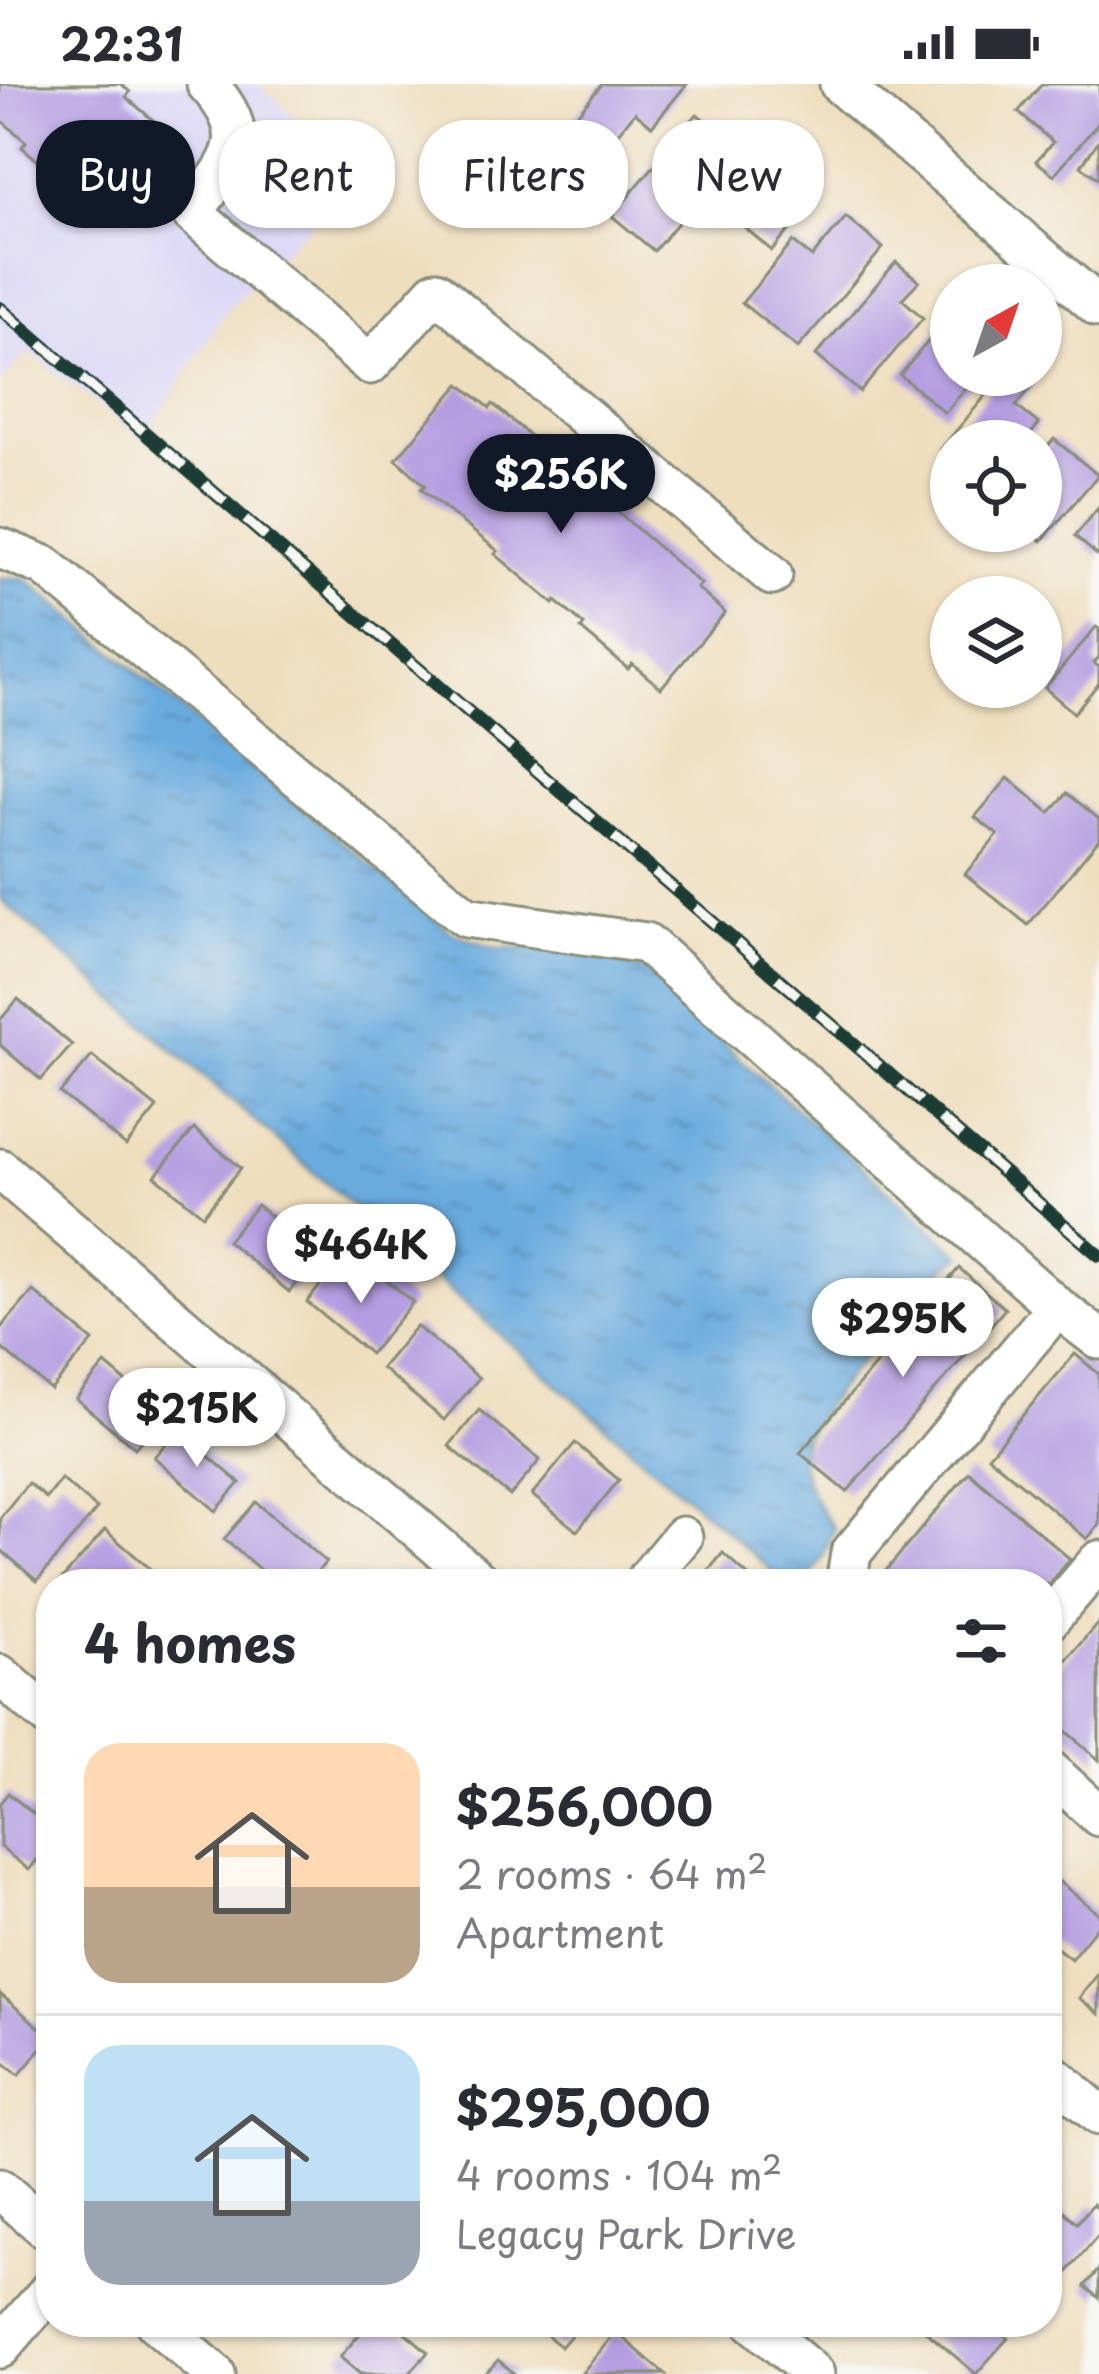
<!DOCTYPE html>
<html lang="en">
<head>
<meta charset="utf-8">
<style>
  :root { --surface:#fff; --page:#f7f7f7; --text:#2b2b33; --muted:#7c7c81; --line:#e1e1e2; --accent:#111827 }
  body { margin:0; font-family:"Playpen Sans",sans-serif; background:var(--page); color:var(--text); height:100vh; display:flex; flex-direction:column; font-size:45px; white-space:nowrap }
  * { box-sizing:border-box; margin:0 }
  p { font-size:39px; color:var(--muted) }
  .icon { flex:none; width:66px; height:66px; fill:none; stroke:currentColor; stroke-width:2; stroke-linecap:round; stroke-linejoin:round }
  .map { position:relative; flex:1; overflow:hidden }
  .drawer { position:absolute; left:36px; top:1485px; width:1026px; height:768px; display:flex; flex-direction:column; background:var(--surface); border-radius:48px; box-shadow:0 3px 9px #0004 }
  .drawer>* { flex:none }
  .top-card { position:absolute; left:36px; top:36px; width:1029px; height:108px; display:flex; gap:24px }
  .needle { width:78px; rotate:40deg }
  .fabs { position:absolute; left:930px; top:180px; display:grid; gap:24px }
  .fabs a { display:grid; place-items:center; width:132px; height:132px; border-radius:50%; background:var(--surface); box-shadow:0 3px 9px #0004; font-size:60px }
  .price { position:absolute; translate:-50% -102px; padding:0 27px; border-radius:42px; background:#fff; color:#222; font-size:39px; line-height:78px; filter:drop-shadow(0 3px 6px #0008) }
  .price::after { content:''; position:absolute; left:50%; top:72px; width:36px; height:27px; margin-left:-18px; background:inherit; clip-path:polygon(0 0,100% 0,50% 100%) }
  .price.on { background:var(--accent); color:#fff }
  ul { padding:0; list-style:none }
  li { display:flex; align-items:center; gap:36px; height:300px; padding:0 48px }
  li+li { border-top:3px solid var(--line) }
  li span { display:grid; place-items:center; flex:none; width:336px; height:240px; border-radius:36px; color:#555 }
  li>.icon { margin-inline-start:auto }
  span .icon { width:144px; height:144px; fill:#fffc; stroke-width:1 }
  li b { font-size:51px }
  h2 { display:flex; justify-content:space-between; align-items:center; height:144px; padding:0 48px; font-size:51px }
  .pill { padding:0 42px; border-radius:48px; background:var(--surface); box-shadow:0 3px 9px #0004; font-size:42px; line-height:108px }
  .pill.on { background:var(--accent); color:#fff }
  .status { display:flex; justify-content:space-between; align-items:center; height:84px; padding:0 60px; background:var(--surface); direction:ltr }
  .status svg { height:33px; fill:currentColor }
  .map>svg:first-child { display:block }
  .built { fill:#dad6f7 }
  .water { fill:url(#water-ripples); stroke:#447489; stroke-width:3 }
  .building { fill:#b49de1 }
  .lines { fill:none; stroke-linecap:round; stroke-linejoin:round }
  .minor-casing { stroke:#878e79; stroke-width:45 }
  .minor { stroke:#fff; stroke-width:39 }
  .rail-casing { stroke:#1f3d34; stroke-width:14 }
  .rail { stroke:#f6f6f2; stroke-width:9; stroke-dasharray:27; stroke-linecap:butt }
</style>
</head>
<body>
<div class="status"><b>22:31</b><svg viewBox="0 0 49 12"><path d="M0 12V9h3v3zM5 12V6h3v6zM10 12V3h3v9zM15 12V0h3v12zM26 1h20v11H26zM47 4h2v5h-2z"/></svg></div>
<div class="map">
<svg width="1099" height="2290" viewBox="0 0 1099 2290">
  <defs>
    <pattern id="water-ripples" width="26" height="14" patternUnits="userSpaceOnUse" patternTransform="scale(3)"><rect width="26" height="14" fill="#6aabde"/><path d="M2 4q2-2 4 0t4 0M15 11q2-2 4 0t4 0" fill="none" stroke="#578cb5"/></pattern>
  </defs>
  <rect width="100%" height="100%" fill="#f6f6f2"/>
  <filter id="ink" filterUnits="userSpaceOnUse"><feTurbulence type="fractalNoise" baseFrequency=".00833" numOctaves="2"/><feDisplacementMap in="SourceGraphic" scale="24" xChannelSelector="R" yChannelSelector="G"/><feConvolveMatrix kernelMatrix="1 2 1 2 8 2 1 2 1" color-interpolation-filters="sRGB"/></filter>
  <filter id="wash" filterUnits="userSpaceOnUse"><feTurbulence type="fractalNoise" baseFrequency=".004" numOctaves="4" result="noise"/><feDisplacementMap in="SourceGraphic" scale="48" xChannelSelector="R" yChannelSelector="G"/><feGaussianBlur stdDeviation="2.7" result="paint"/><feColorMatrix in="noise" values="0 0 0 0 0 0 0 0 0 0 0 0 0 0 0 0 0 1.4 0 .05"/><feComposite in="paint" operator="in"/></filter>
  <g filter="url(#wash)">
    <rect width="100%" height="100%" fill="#efdebe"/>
    <!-- built -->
    <path class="built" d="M0 0H259L360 91 228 224 143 355 28 267 0 299Z"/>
    <!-- water -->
    <path class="water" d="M0 494H25L451 848 495 864 581 863 657 892 739 974 962 1172 944 1184C916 1216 802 1334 801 1368 800 1397 819 1423 834 1445L822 1475 805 1500H787L0 815Z"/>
    <g id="blocks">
      <!-- building -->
      <g class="building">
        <path d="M0 0H121L130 8 126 13 154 37 90 112 61 88 57 93 22 63 26 58 0 35Z"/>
        <path d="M602 0H687L652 42 635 28 602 69 568 41Z"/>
        <path d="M1042 0H1099V38L1054 91 1036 77 1053 58 1018 28Z"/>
        <path d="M697 30 740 66 654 167 612 132Z"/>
        <path d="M556 54 589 83 563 114 529 86Z"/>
        <path d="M1099 56V95L1081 82Z"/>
        <path d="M774 75 818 113 772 167 728 129Z"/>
        <path d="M846 133 883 164 798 264 742 219 793 158 812 173Z"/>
        <path d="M896 178 919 197 902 215 923 234 860 308 816 271Z"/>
        <path d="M951 230V291H977L945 329 900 291Z"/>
        <path d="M1003 291H1024L1034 300 1016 322 1039 340 1025 357H951V376L940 366Z"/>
        <path d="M460 300 490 324 493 320 701 500 697 504 725 529 661 604 632 580 628 585 581 545 584 541 556 517 554 520 495 470 498 467 421 405 425 401 396 375Z"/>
        <path d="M1054 355 1098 391 1042 457 1030 447H1041V370Z"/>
        <path d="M1099 423V473L1075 452Z"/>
        <path d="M1096 543 1099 545V573L1094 579 1099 583V599L1074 629 1045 604Z"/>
        <path d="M1008 694 1050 729 1067 709 1099 735V755L1028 841 965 790 998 751 975 733Z"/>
        <path d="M18 915 72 961 41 996 0 961V936Z"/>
        <path d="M92 972 157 1024 126 1062 60 1009Z"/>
        <path d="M194 1045 241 1084 203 1131 155 1092Z"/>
        <path d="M257 1121 319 1172 289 1208 227 1157Z"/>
        <path d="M335 1183 356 1201 371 1183 413 1218 370 1270 307 1218Z"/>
        <path d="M959 1184 1005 1225 847 1408 800 1369Z"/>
        <path d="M33 1207 93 1257 51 1306 0 1263V1245Z"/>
        <path d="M416 1242 479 1294 444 1336 381 1284Z"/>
        <path d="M1075 1270 1099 1290V1441L1087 1455 988 1372Z"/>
        <path d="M105 1280 164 1330 135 1364 76 1315Z"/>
        <path d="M479 1326 540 1376 510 1412 449 1362Z"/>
        <path d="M178 1346 240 1399 216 1427 154 1373Z"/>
        <path d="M575 1359 619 1396 577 1447 532 1411Z"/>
        <path d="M969 1388 1070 1475 1049 1500H895L883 1490Z"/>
        <path d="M61 1395 97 1425 37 1497 0 1465V1434L28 1399 46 1414Z"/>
        <path d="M256 1418 326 1478 307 1500H277L224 1455Z"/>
        <path d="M105 1446 168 1500H58Z"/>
        <path d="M723 1469 757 1500H697Z"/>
        <path d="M1099 1538V1676L1047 1631V1598Z"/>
        <path d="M8 1709 51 1744V1758L29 1786 0 1763V1719Z"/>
        <path d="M1047 1788 1099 1830V1840L1071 1875 1047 1856Z"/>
        <path d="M1099 1889V1930L1079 1914Z"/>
        <path d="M0 1910 51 1953 19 1991 0 1976Z"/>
        <path d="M1047 2113 1077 2139 1093 2120 1099 2126V2151L1063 2193 1047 2179Z"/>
        <path d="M1099 2185V2214L1085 2202Z"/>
        <path d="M370 2238H393L428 2268 409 2290H360L340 2273Z"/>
        <path d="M532 2238H582L561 2263Z"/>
        <path d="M930 2238H990L1008 2254 976 2290 924 2246Z"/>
        <path d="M616 2248 665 2290H581Z"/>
        <path d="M498 2276 515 2290H485Z"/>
      </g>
    </g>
  </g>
  <g filter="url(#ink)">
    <use href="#blocks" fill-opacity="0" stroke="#878e79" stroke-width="3"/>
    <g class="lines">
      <!-- minor casing -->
      <g class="minor-casing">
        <g id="minor">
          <path d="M207 0C258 55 229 78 192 129L370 280 436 207 772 491"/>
          <path d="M840 0 1099 223"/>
          <path d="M0 464 45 482 466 833 646 859 1057 1223 1099 1255"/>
          <path d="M0 1085 482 1500"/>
          <path d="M643 1500 682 1453"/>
          <path d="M846 1500 851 1469 1057 1223"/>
          <path d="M1047 1538 1099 1477"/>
          <path d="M0 1591 51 1635"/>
          <path d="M1047 1684 1099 1732"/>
          <path d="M1047 1986 1099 2031"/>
          <path d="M0 2105 51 2149"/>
          <path d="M155 2238 215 2290"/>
          <path d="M753 2238 814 2290"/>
          <path d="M0 2264 51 2205"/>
        </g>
      </g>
      <!-- minor -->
      <use href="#minor" class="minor"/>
      <!-- rail casing -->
      <g class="rail-casing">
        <path id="rail" d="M0 224 1099 1171"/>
      </g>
      <!-- rail -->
      <use href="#rail" class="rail"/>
    </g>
  </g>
</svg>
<div class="fabs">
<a><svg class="needle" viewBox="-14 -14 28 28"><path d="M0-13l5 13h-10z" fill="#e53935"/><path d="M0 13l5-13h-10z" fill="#7c7c81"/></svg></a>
<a><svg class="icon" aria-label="locate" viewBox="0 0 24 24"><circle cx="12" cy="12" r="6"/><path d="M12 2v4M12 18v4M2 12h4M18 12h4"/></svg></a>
<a><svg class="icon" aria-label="layers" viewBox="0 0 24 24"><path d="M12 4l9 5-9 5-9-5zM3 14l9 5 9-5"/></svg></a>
</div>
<b class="price on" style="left:561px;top:452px">$256K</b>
<b class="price" style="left:361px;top:1222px">$464K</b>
<b class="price" style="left:903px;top:1296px">$295K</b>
<b class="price" style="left:197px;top:1386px">$215K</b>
<div class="top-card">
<a class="pill on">Buy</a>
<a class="pill">Rent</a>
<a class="pill">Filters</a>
<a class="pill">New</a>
</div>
<section class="drawer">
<h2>4 homes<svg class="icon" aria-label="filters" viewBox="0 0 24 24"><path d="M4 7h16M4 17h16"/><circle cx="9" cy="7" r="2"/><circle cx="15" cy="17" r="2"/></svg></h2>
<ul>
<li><span style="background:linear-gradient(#ffd9b3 60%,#b9a48a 0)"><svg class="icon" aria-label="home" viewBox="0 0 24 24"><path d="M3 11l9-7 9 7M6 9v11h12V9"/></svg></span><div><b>$256,000</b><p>2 rooms · 64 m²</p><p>Apartment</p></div></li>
<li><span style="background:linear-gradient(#bfe0f5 65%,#9aa5b1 0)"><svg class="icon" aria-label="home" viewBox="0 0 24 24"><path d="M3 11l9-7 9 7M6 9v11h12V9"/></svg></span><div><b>$295,000</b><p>4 rooms · 104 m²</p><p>Legacy Park Drive</p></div></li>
</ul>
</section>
</div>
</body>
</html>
